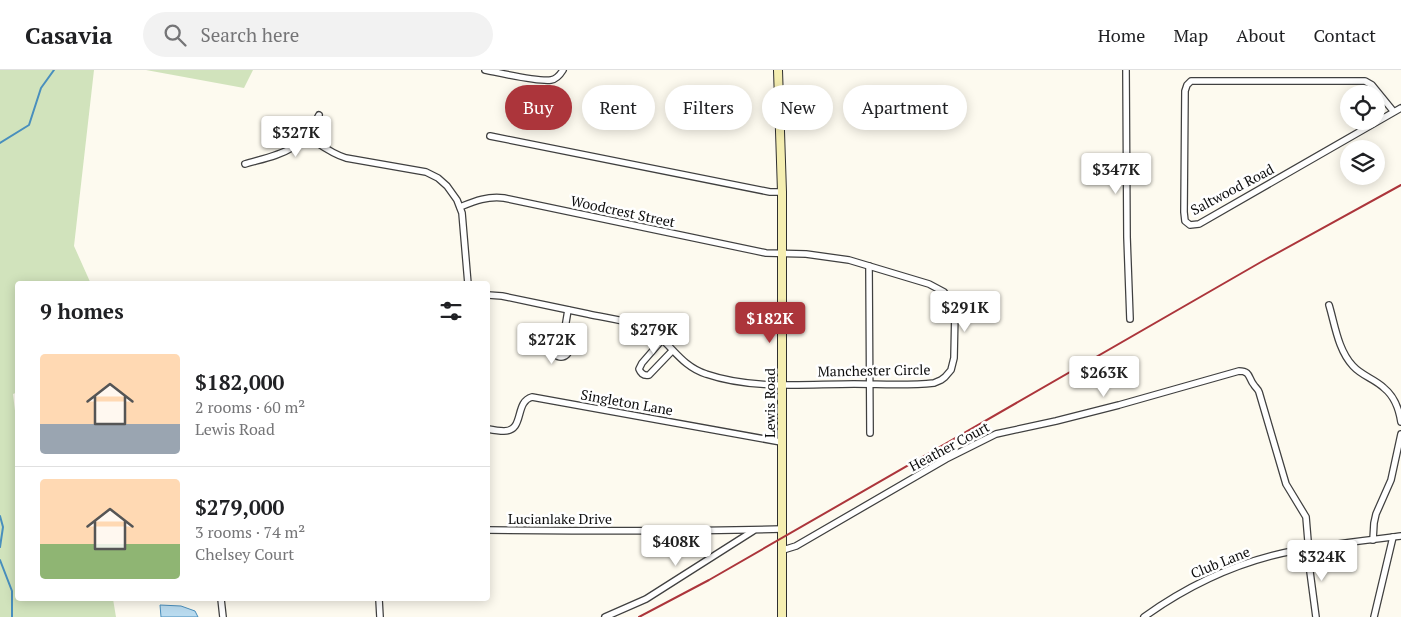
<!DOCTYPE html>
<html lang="en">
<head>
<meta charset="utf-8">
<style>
  :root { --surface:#fff; --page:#f2f2f2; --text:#202124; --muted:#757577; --line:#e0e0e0; --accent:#ac353b }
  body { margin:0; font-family:"PT Serif",serif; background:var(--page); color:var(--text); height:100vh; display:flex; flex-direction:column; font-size:19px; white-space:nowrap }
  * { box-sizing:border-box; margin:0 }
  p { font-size:16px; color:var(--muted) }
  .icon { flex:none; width:28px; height:28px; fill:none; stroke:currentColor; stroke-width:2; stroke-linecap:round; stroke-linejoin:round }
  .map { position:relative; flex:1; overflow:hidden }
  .panel { position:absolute; left:15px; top:211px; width:475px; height:320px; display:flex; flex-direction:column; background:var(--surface); border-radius:5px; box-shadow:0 2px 12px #0003 }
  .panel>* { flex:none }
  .hud { position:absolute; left:505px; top:15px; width:475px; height:45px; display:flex; gap:10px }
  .controls { position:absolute; left:1340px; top:15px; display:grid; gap:10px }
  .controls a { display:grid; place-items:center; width:45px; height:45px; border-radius:50%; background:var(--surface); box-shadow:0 2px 12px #0003; font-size:25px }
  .price { position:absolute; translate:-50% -42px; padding:0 11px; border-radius:5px; background:#fff; color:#222; font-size:16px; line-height:32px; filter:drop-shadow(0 1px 2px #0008) }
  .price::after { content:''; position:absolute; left:50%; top:30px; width:15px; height:11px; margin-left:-8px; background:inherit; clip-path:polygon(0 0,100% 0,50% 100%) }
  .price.active { background:var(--accent); color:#fff }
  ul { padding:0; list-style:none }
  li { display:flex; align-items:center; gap:15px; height:125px; padding:0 25px }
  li+li { border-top:1px solid var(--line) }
  li span { display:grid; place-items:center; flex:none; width:140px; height:100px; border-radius:5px; color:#555 }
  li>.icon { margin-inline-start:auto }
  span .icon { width:60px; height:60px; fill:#fffc; stroke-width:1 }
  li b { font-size:21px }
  h2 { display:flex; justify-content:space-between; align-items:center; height:60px; padding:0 25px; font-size:21px }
  .pill { padding:0 18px; border-radius:22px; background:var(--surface); box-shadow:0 2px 12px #0003; font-size:18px; line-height:45px }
  .pill.active { background:var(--accent); color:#fff }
  header { display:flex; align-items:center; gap:30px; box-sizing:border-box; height:70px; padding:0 25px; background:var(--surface); border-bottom:1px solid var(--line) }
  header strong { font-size:24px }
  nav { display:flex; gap:28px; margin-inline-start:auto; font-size:18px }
  .search { width:350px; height:45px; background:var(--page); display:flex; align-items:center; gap:12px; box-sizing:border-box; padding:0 18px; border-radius:28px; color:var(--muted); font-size:19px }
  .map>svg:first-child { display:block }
  .green { fill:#d1e3bc }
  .water { fill:#b9dbef; stroke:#498fbd }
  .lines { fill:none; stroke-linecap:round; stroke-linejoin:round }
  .stream { stroke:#498fbd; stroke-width:2 }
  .street-casing { stroke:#404040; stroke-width:8 }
  .secondary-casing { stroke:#2f2f2f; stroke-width:10 }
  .street { stroke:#fff; stroke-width:5.5 }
  .secondary { stroke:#f5eeb1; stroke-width:8 }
  .rail { stroke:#ac353b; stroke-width:2 }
  .labels { text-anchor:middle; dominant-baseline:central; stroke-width:5; stroke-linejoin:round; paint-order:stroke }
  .street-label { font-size:14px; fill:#0d0d0d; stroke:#fff }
</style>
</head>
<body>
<header>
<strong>Casavia</strong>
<div class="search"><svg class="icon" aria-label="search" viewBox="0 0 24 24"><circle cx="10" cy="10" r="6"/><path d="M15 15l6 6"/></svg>Search here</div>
<nav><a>Home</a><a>Map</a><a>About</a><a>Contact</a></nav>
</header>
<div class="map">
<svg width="1401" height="547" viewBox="0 0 1401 547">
  <rect width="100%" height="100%" fill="#fdfaef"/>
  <!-- green -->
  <g class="green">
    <path d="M0 0H94L74 176 91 214H18V322L13 324 18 366V529H113L116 547H0Z"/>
    <path d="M146 0H253L244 18Z"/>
  </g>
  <!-- water -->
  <path class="water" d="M160 535 181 536 195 541 198 547H161Z"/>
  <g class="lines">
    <!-- stream -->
    <g class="stream">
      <path d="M0 73 29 55 41 18 54 0"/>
      <path d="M0 446 3 457 0 477"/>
      <path d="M0 490 12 521V547"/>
    </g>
    <!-- street casing -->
    <g class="street-casing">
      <g id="street">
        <path d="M485 0C500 3 538 12 551 10 557 9 560 5 563 0"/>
        <path d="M1126 0 1127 167 1130 249"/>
        <path d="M1394 42 1372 15 1365 11H1191L1187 15 1185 21 1184 142 1185 151 1190 155 1199 154 1401 38"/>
        <path d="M307 66C321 75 330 83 346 88L426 102 438 108 447 116 457 130 462 143 468 214"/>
        <path d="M490 66 770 122H782"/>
        <path d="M245 94C280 84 302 82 319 45"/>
        <path d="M460 137C475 131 487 126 504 128L766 183 806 184 849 190 929 214 944 222 952 234 955 241 954 288 951 300 945 307 941 310 934 313C907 316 880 314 854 314 806 314 753 320 706 304 677 295 668 266 643 257 626 250 606 248 588 244 559 238 531 232 502 226L488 225"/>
        <path d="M869 196 870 363"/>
        <path d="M1329 235C1335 255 1338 280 1353 296 1362 306 1375 309 1384 318 1394 326 1399 339 1401 352"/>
        <path d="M563 270 568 240"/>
        <path d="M662 270 642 293 639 299C641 304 644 306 649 305L672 281"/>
        <circle cx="561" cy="279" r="8"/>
        <path d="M488 359C493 360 499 361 504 361 525 361 514 332 532 327L781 372"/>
        <path d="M488 460C586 461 684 462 782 459"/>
        <path d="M1373 470 1374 453 1376 444 1391 410 1401 364"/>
        <path d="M783 480 796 476 946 389 996 364 1056 351 1119 335 1239 301C1251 301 1248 308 1254 315 1255 317 1258 319 1259 322L1286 414 1306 447 1308 471 1307 479 1316 547"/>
        <path d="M221 529 223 547"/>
        <path d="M379 529 380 547"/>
        <path d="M605 547 646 529 753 461"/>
        <path d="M1144 547C1190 514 1242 490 1298 480 1332 474 1367 470 1401 466"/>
        <path d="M1374 547 1393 467"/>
      </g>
    </g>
    <!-- secondary casing -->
    <g class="secondary-casing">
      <path id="secondary" d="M778 0 782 122V547"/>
    </g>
    <!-- street -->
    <use href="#street" class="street"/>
    <!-- secondary -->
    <use href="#secondary" class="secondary"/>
    <!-- rail -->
    <path class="rail" d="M639 547 709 510 1261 192 1401 115"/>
  </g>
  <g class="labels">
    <!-- street labels -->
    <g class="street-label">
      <text transform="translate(1232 119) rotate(-28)">Saltwood Road</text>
      <text transform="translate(623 141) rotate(12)">Woodcrest Street</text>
      <text transform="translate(874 300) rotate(-1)">Manchester Circle</text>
      <text transform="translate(627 332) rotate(10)">Singleton Lane</text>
      <text transform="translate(769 333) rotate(-90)">Lewis Road</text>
      <text transform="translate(949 376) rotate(-28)">Heather Court</text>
      <text x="560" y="448">Lucianlake Drive</text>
      <text transform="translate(1220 492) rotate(-22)">Club Lane</text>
    </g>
  </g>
</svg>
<div class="controls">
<a><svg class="icon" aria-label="locate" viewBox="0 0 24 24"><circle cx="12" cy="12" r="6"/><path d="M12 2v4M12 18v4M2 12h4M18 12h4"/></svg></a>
<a><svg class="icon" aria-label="layers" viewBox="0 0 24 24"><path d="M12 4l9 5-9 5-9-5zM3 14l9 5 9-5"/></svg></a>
</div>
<b class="price" style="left:296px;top:88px">$327K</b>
<b class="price" style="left:1116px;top:125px">$347K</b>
<b class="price" style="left:965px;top:263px">$291K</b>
<b class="price active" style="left:770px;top:274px">$182K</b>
<b class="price" style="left:654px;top:285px">$279K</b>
<b class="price" style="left:552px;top:295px">$272K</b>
<b class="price" style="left:1104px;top:328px">$263K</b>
<b class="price" style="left:676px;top:497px">$408K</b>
<b class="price" style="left:1322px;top:512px">$324K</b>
<div class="hud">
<a class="pill active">Buy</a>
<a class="pill">Rent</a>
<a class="pill">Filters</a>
<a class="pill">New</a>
<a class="pill">Apartment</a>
</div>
<section class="panel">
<h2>9 homes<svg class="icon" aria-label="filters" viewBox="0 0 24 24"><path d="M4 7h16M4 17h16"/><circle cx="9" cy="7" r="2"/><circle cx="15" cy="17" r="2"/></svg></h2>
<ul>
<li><span style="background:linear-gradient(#ffd9b3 70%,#9aa5b1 0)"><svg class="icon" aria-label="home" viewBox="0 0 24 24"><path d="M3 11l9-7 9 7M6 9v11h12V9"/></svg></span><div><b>$182,000</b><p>2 rooms · 60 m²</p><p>Lewis Road</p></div></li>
<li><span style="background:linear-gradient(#ffd9b3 65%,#8fb573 0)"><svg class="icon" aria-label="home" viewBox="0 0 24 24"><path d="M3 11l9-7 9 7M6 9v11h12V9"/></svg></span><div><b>$279,000</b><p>3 rooms · 74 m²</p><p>Chelsey Court</p></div></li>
</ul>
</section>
</div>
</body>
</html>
